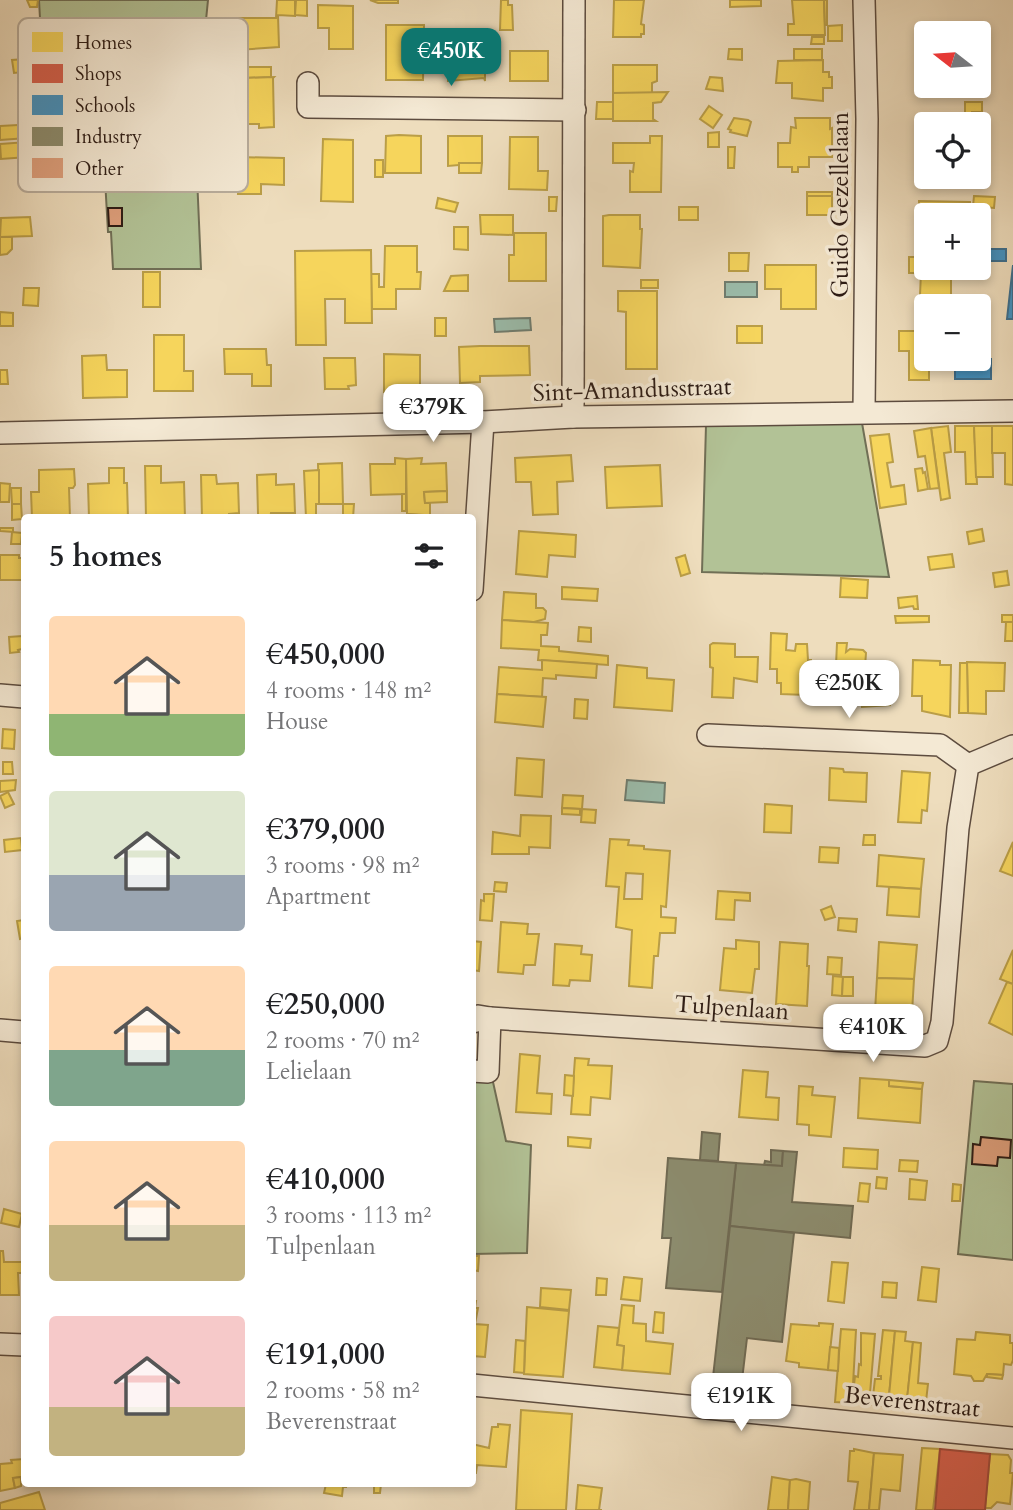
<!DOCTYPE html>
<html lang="en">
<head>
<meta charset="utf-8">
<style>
  :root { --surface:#fff; --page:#f2f2f2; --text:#202124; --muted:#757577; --accent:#0f766e }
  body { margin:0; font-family:Cardo,serif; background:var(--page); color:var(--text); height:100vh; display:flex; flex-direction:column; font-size:26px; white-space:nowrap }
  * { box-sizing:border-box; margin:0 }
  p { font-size:23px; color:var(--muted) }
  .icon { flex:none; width:38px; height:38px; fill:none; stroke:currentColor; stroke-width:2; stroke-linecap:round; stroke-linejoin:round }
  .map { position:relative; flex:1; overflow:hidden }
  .details { position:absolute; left:21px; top:514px; width:455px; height:973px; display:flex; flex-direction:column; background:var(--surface); border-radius:7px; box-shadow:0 4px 10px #0003 }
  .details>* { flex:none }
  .needle { width:46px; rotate:287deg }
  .tools { position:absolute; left:914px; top:21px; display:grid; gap:14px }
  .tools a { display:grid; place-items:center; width:77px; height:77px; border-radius:7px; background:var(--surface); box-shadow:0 4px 10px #0003; font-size:35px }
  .price { position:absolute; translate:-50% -60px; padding:0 16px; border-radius:14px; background:#fff; color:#222; font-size:23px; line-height:46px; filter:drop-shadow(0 2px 4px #0008) }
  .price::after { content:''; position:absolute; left:50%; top:42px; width:21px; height:16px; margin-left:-10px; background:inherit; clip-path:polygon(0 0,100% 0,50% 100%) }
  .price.selected { background:var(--accent); color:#fff }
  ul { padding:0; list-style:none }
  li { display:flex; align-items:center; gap:21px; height:175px; padding:0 28px }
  li span { display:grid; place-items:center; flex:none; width:196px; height:140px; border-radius:7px; color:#555 }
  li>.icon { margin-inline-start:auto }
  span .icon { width:84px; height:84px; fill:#fffc; stroke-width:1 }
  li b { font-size:30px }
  h2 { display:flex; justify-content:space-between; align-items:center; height:84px; padding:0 28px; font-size:30px }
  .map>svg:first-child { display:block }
  .green { fill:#b2c296; stroke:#706f56; stroke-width:2 }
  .water { fill:#9bbdac; stroke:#6f7d70; stroke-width:2 }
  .homes { fill:#f6d55c; stroke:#ba9e47; stroke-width:2; fill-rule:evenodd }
  .shops { fill:#d6604d; stroke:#a34c3c; stroke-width:2 }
  .schools { fill:#4393c3; stroke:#3c6f8f; stroke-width:2 }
  .industry { fill:#8c8c6e; stroke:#706a53; stroke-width:2 }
  .building { fill:#dfa07d; stroke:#2d1c15; stroke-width:2 }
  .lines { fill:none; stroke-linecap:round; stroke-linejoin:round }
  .minor-casing { stroke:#5d4c3f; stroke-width:24 }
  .minor { stroke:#f4e9d4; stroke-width:21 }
  .labels { text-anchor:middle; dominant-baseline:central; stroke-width:7; stroke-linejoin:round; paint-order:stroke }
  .street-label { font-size:24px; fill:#2d1c15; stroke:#f4e9d4 }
  .key { fill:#f4e9d4; stroke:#b8ac9b; stroke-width:2 }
  .key-label { font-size:19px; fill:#2d1c15 }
</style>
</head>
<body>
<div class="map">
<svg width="1013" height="1510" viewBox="0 0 1013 1510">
  <rect width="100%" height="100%" fill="#eeddbd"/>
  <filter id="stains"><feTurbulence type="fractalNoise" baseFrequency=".00286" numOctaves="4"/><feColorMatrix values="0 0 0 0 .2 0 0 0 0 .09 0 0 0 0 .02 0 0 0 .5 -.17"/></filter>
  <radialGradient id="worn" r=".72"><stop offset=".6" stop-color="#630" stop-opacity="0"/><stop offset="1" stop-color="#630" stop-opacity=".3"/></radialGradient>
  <!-- green -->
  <g class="green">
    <path d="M39 0H208L195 130 201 269H113L111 232H108L105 179 142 176 113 48 42 55Z"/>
    <path d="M862 423 889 577 702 572 706 425Z"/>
    <path d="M472 1080 493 1082 506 1141 531 1145 527 1253 473 1254Z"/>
    <path d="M974 1081 1013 1084V1260L958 1254Z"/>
  </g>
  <!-- water -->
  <g class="water">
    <rect x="725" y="282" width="32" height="15"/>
    <path d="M530 318 531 330 495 332 494 319Z"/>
    <path d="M627 780 665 783 664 803 625 800Z"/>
  </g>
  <!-- homes -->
  <g class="homes">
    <path d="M27 0H38L37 7H30Z"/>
    <path d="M277 0H295V16L278 15 279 47 237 50V35H230L229 33 230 21 238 22V18H276Z"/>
    <path d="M296 0H307V16L295 15Z"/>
    <path d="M370 0H398V3H378Z"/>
    <path d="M501 0H508V5H512L513 30H500Z"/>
    <path d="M614 0H644L641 24 644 25V34H641V37H613Z"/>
    <path d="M730 0H761V6L730 7Z"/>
    <path d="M792 0H827H824L825 35H788V24H794Z"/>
    <path d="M824 0H827V25H825Z"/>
    <path d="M318 5 353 6V49H329V28H318Z"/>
    <path d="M386 25H424L423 80H386Z"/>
    <path d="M842 25V41H828V26Z"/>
    <path d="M925 25 967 26V33H926V86H966V88L924 87Z"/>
    <path d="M812 37H824V44H811Z"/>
    <path d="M448 46H472V51H485V81L484 78 448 81Z"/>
    <path d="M729 49H742V60L728 59Z"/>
    <rect x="794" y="49" width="28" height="11"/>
    <rect x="510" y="51" width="38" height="30"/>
    <path d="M40 58 41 70 14 73 12 60Z"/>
    <path d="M823 60V72H829V77H832V88H823V101L792 98V83H776L778 61Z"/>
    <path d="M613 65H657V81L652 83V93H613Z"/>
    <path d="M244 67H271V77L244 78Z"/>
    <path d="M274 77 273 78 274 127 259 128V124H244V78Z"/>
    <path d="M710 77 722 78 723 91 706 89Z"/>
    <path d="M668 92 661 102 653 103V119L656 121H613V93Z"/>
    <path d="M597 102H613V119H596Z"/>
    <path d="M965 102H982V112H972V123H982V162H978V124H926L924 136V113H965Z"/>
    <path d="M709 106 722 115 713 128 700 119Z"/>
    <path d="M734 118 748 120 751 122 747 136 730 132 731 130 728 129Z"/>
    <path d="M795 118H830V129L832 128V157H809V167H798V172H792V167H778V143H790L791 127 796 128Z"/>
    <path d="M36 124 37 133 41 132V137L0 140V126Z"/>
    <path d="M719 132V147H708V133Z"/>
    <path d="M399 135 421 136V173H385L386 136Z"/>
    <path d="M448 136H482V163L448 166Z"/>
    <path d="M650 136H662L661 192H630V171L633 172 634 163H613V143H650Z"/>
    <path d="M510 137H538V171H548L547 190 509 189Z"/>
    <path d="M323 139 353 140V202L321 201Z"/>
    <path d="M27 142 28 157 1 159 0 144Z"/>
    <path d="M728 147H735L734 168H728Z"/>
    <path d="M239 157 284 158V185L261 184V194H238Z"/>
    <rect x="375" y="160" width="8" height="17"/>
    <path d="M459 163H482L481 173H459Z"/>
    <rect x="807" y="192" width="25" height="4"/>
    <rect x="807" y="196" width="25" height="19"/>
    <path d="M974 196 995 197 994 208 973 206Z"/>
    <path d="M549 197H557L556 211H549Z"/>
    <path d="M438 198 458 203 455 212 436 208Z"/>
    <path d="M919 201 970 202V215H919Z"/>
    <rect x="679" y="207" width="19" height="13"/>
    <path d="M480 215H513V235L481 234Z"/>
    <path d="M609 215H640V229H642L640 268 603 266V216Z"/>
    <path d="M30 217 32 236 0 237 1 218Z"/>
    <path d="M454 227H468V250L454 249Z"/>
    <path d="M514 233H546V281H509V255H514Z"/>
    <path d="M0 237H12V249L7 254 0 255Z"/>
    <path d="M385 246H417V272H421L420 289H396V309H372L371 274H379V287H384Z"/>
    <path d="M371 250 372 323H345V299H325L326 345H296L295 251Z"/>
    <path d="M729 253H749L748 271H729Z"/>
    <path d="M909 257H926V268H962V277H951V295H920L921 273H909Z"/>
    <path d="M765 265H816V309H781V289H765Z"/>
    <rect x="143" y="272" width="17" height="35"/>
    <path d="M468 275V291H444L451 276Z"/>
    <rect x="641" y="280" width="17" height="8"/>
    <path d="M24 288H39L38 306 23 305Z"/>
    <path d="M618 291H657V369H626V312L618 311Z"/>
    <path d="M0 312 13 313V326H0Z"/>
    <rect x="435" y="318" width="11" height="18"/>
    <rect x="737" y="326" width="25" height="17"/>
    <path d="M899 331H926V359H935V365H929V380H909V351H899Z"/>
    <path d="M154 335H184V371H193V391H154Z"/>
    <path d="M480 346H529L530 375 480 376V382L460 383 459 347Z"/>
    <path d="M224 349H266L267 365H271V386H252V374H225Z"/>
    <path d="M384 354 420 355V387L407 386 401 387V392H384Z"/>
    <path d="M106 355 107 370H127V397L83 398 82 356Z"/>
    <path d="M324 358H355L356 385 348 386 349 389H325Z"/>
    <path d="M0 370H7L8 384H0Z"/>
    <path d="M948 426 951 452 944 453 950 498 941 500 931 428Z"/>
    <path d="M955 426H974L977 484H966L965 452H955Z"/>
    <path d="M974 426H992L993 477H976Z"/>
    <path d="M992 426H1013V485L1005 484V453H992Z"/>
    <path d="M931 428 939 488 930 489 925 456 918 457 914 431Z"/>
    <path d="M889 434 893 462 887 463 891 487 904 485 906 504 880 508 870 436Z"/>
    <path d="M571 455 573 481 557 482 558 514 533 515 531 482H516L515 458Z"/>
    <path d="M395 458 406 459V494L371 495 370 464H395Z"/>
    <path d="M422 458 421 464 446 463 447 491 424 492 425 503H430V516L407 514 406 459Z"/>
    <path d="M342 463 343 504H319L318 464Z"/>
    <path d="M660 465 662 506 607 508 605 467Z"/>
    <path d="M145 466H161V483L184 482 185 518H146Z"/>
    <path d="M109 468H124V483H127L128 518H89L88 484 109 483Z"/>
    <path d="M922 468 923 473 925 472 928 489 918 491 915 469Z"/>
    <path d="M74 469 75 485 73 488H69L70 518H32L31 492H39V470Z"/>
    <path d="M319 470V504H316V518H306L304 471Z"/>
    <path d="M276 474V485L294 484 295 513H271L270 518H261L258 514 257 475Z"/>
    <path d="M201 475H216L217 484 238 483 239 513 229 514V518H202Z"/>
    <path d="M0 483 10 484 9 502H0Z"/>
    <path d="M11 488H21V504H12Z"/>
    <path d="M447 491V502L425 503 424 492Z"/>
    <rect x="402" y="494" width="4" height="17"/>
    <path d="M12 504H21L22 519 12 520Z"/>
    <path d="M343 504H354L353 518H343Z"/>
    <path d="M407 514 423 515 422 518H406Z"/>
    <path d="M0 528H13V532L0 531Z"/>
    <path d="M982 529 984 541 969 544 967 532Z"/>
    <path d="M519 531 576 535 575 557 549 555 547 577 516 574Z"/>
    <path d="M12 532 22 533 21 544H11Z"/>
    <path d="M952 554 954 567 930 570 928 557Z"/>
    <path d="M0 555H19V558H24L23 580H0Z"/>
    <path d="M685 555 690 573 681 576 676 558Z"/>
    <path d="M1007 571 1009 585 995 587 993 573Z"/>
    <path d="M841 578 868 580 867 598 840 597Z"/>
    <path d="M562 587 598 589 597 601 562 599Z"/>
    <path d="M504 592 536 594V608H543L546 611 545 619 534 622 502 620Z"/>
    <path d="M917 596 918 609H914L913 606 899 608 898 598Z"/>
    <rect x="1002" y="615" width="11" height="7"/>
    <path d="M895 616H929V622L896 623Z"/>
    <path d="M502 620 548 623 547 635H541V646L559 647V651L608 656V665L538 660 539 650 501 648Z"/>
    <path d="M1006 622H1013V641H1005Z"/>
    <path d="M579 627 591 628V642L578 641Z"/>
    <path d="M771 633 787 634 786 650 795 651 796 644H807L808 660H811L810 683H806V695L781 694V683H777V669H770Z"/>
    <path d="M22 636V649L18 650 19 652 10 653 9 637Z"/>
    <path d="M713 643 735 644V657H758L757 682 734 678 733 698 712 697 713 668 710 667V645Z"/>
    <path d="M837 643H847L846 652 850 649 863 650 866 653 865 667H872V672H891L890 705 862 707V704L845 703 846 673H844V666L836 665Z"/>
    <path d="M542 660 597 664 596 678 556 675V679L543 678 542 697 497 694 499 667 542 670Z"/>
    <path d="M913 660 940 661V665H951L950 717 922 711V696H912Z"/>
    <path d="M967 662 1005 663 1004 691H986V714L968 713Z"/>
    <path d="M960 663H967L968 713H959Z"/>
    <path d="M617 665 647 668V678L674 680 672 711 614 707Z"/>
    <path d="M497 694 546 697 543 727 495 722Z"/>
    <path d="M575 699 588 700 587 719 574 718Z"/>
    <path d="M3 729 15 730 14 749 2 748Z"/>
    <path d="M517 758 544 760 542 797 515 795Z"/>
    <path d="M3 762H12L13 774H3Z"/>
    <path d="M830 768 843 769 844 772 867 773 866 802 829 800Z"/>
    <path d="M902 771 930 773 927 811 922 810 921 823 898 822Z"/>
    <path d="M16 780 15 790 0 792V781Z"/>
    <path d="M8 792 14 804 5 808 0 796Z"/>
    <path d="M563 795 583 796 582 809 562 808Z"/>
    <path d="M765 804 792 806 791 833 764 832Z"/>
    <path d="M562 808 580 809V815L562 814Z"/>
    <path d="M582 809 596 810 595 823 581 822Z"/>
    <path d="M521 815 551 816 550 848 529 847V854H492L493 832 520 836Z"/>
    <path d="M472 817 475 818 474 842H472Z"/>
    <path d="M864 835H875V845H863Z"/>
    <path d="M21 838 22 850 5 852 4 840Z"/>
    <path d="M610 839 629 840 628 845 644 846V849L670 851 666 907 661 906V917L676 918 675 933H660L658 956H654L652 988 629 986 632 930 616 927 619 887 606 886ZM626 873 643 874 642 899H624Z"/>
    <path d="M1013 842V876L1000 871Z"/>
    <path d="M820 847 839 848 838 863 819 862Z"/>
    <path d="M879 855 924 859 921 889 877 886Z"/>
    <path d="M495 882 507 883 506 892 494 891Z"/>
    <path d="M889 887 921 889 919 917 887 915Z"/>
    <path d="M718 891 750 893V901L735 900 734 920 716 919Z"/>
    <path d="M484 894H494L492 921 480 920 481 900 484 901Z"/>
    <path d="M831 906 835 917 825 920 821 910Z"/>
    <path d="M839 918 857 919 856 932 838 930Z"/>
    <path d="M24 920V938L20 939 17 921Z"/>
    <path d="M501 922 528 924 527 934H539L535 965H524L523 974 498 972Z"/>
    <path d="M736 940 759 942V969H755L752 993 720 990 724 948 736 949Z"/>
    <path d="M472 941 481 942 479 971 472 970Z"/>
    <path d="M780 942 808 944 807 966H809L807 1006 776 1004Z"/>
    <path d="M879 942 917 945 914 979 877 978Z"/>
    <path d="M555 944 582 946 581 954 592 955 590 981 570 980 569 986 553 985Z"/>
    <path d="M1013 950V984L1000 979Z"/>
    <path d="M828 957 842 958 841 975 827 974Z"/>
    <path d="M833 976 843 977 842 996 832 995Z"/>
    <path d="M843 977H853V996H842Z"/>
    <path d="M877 978 914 979 912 1013 875 1011Z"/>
    <path d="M1007 982 1013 984V1035L989 1023Z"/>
    <path d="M520 1054 540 1056 537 1093 552 1094 551 1114 516 1112Z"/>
    <path d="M575 1058 589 1059 588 1065 612 1066 610 1099 591 1097 590 1115 571 1114Z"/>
    <path d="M743 1070 768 1072 766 1097 779 1098 778 1120 739 1117Z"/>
    <path d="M565 1075 574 1076 573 1096 564 1095Z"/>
    <path d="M860 1078 889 1080V1086L922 1089 920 1123 858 1118Z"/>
    <path d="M889 1080 923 1083 922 1089 889 1086Z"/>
    <path d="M799 1086 813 1087 812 1095 835 1097 831 1137 809 1135V1125L797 1124Z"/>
    <path d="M568 1137 591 1139 590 1148 568 1146Z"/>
    <path d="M844 1148 878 1150 877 1169 843 1167Z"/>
    <path d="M900 1160 918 1161 917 1172 899 1171Z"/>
    <path d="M877 1177 887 1178 886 1189 876 1188Z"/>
    <path d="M910 1179 927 1181 925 1200 909 1199Z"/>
    <path d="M860 1183 870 1184 868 1202 858 1201Z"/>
    <path d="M953 1184 961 1185 960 1201H952Z"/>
    <path d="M4 1209 22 1214 19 1227 1 1223Z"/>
    <path d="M0 1251H3L4 1262H24V1273H18L19 1295H0Z"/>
    <path d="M472 1256H479L478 1271 472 1270Z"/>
    <path d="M832 1262 848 1263 844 1303 828 1301Z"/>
    <path d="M922 1267 939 1269 936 1302 918 1300Z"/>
    <path d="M624 1277 642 1279 640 1301 621 1299Z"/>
    <path d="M597 1278 607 1279 606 1295H596Z"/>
    <path d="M883 1282 897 1283 896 1298 882 1297Z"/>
    <path d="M541 1288 571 1290 569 1310 540 1307Z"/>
    <path d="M472 1301H476L475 1308H478L475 1324 488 1325 485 1357 472 1356Z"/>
    <path d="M622 1305 634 1306 633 1323 646 1324V1341L673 1344 670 1374 622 1370 624 1346 617 1345Z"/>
    <path d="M527 1307 569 1311 563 1377 524 1374Z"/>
    <path d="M655 1312 664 1313 663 1333 653 1332Z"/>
    <path d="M819 1323 833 1324 828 1370 799 1367V1363L786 1361 791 1324 819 1326Z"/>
    <path d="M598 1326 619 1328 617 1345 624 1346 622 1370 594 1367Z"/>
    <path d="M841 1329 856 1330 852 1403 835 1402Z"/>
    <path d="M883 1330 895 1331 888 1407 872 1405 875 1379H881V1376H878Z"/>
    <path d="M895 1331 906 1332 905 1341 913 1342 906 1409 888 1407Z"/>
    <path d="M976 1332 1010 1335V1343H1013V1360L1011 1365 1004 1364 1003 1375 987 1374 983 1381H974L971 1376 954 1374 957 1339 975 1340Z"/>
    <path d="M861 1333 875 1334 869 1405 852 1403 855 1376 858 1377 859 1364 861 1365Z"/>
    <path d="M516 1340 525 1341 524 1373 514 1372Z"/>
    <path d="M913 1342 921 1343 918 1383 928 1384 925 1410 906 1409Z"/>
    <path d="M830 1347 839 1348 838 1371 828 1370Z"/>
    <path d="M987 1374 1003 1375 1002 1379 987 1377Z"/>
    <path d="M521 1410 572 1414 566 1510H516Z"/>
    <path d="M498 1424 510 1425 506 1467 477 1465 476 1473H472V1444L489 1448 492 1427H498Z"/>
    <path d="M922 1448 940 1449 933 1510H916Z"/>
    <path d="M854 1449 874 1453 869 1510H854L858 1482 848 1481 850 1451H854Z"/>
    <path d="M874 1453 903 1455 900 1491 881 1489 879 1510H869Z"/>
    <path d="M990 1454 1008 1455 1011 1460 1010 1473H1013L1010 1504 997 1502 991 1508H985Z"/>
    <path d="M24 1459V1477L13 1478 15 1488 0 1491V1464L12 1463 11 1460Z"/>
    <path d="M21 1477V1486L15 1488 13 1478Z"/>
    <path d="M772 1477 790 1480 788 1510H768Z"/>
    <path d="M796 1479 810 1482 808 1510H788L790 1480Z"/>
    <path d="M326 1484H346V1487H343L342 1496 324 1493Z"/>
    <path d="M374 1484H381L380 1493H374Z"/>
    <path d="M578 1485 602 1488 599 1510H602H576Z"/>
    <path d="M39 1492 45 1510H0V1503Z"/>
  </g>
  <!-- shops -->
  <path class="shops" d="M940 1449 990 1454 985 1510H935Z"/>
  <!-- schools -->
  <g class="schools">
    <rect x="987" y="249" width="19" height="12"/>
    <path d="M1013 265V319H1007Z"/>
    <path d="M978 346H987V359H991V379H955V359H978Z"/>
  </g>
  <!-- industry -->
  <g class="industry">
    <path d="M702 1132 720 1134 718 1161 700 1160Z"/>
    <path d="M771 1150 783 1151 782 1166 764 1165 765 1161 771 1162Z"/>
    <path d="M783 1151 797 1152 792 1202 853 1206 850 1238 730 1226 736 1163 782 1166Z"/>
    <path d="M668 1158 736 1163 722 1292 666 1288 671 1238H662Z"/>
    <path d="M730 1226 794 1233 782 1342 747 1338 742 1380 713 1377Z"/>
  </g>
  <!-- building -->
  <g class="building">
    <path d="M108 208H122V226H109Z"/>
    <path d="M981 1137 1011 1140 1010 1158 998 1157 997 1166 972 1164 973 1144 980 1145Z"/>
  </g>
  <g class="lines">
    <!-- minor casing -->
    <g class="minor-casing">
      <g id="minor">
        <path d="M308 83V107L575 110"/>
        <path d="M864 411 867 119 864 0"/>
        <path d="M573 417 574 0"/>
        <path d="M0 433 483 422 573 417 1013 411"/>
        <path d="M472 590 483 422"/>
        <path d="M0 695 24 697"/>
        <path d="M708 735 940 745 968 765"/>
        <path d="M472 1022 490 1018 925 1046 937 1041 942 1022 958 828 968 765 1013 746"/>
        <path d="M0 1030 24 1032"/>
        <path d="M472 1071 488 1072 490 1018 478 1016"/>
        <path d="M0 1344 24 1345"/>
        <path d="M472 1385 1013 1438"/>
      </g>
    </g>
    <!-- minor -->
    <use href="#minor" class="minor"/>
  </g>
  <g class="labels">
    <!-- street labels -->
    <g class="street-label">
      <text transform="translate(840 205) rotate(-90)">Guido Gezellelaan</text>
      <text transform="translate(632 390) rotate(-2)">Sint-Amandusstraat</text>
      <text transform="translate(732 1008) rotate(4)">Tulpenlaan</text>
      <text transform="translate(912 1402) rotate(6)">Beverenstraat</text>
    </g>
  </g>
  <!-- legend -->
  <rect x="18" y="18" width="230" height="174" rx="10" class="key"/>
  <rect x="32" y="32" width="31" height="20" fill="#f6d55c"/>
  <rect x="32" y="64" width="31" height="19" fill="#d6604d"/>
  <rect x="32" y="95" width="31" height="20" fill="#4393c3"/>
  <rect x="32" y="127" width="31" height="19" fill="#8c8c6e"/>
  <rect x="32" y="158" width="31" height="20" fill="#dfa07d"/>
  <g class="key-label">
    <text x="75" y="49">Homes</text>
    <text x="75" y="80">Shops</text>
    <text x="75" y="112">Schools</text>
    <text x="75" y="143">Industry</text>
    <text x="75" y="175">Other</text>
  </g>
  <rect width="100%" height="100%" filter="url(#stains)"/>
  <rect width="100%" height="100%" fill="url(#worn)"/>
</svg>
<div class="tools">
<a><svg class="needle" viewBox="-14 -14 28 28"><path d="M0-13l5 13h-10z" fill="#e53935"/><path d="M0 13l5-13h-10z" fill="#757577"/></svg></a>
<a><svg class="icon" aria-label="locate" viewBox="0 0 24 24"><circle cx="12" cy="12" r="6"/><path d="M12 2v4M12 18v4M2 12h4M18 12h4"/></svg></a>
<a>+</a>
<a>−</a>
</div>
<b class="price selected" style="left:451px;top:88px">€450K</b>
<b class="price" style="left:433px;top:444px">€379K</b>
<b class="price" style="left:849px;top:720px">€250K</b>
<b class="price" style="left:873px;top:1064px">€410K</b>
<b class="price" style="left:741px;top:1433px">€191K</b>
<section class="details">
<h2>5 homes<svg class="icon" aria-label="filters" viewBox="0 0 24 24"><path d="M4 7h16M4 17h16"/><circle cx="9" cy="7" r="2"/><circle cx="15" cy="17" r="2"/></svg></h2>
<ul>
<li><span style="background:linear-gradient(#ffd9b3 70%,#8fb573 0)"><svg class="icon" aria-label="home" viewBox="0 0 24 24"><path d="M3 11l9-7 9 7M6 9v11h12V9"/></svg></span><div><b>€450,000</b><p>4 rooms · 148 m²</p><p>House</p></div></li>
<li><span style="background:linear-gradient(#dfe7d0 60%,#9aa5b1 0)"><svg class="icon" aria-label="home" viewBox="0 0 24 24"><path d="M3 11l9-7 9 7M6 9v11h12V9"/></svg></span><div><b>€379,000</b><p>3 rooms · 98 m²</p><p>Apartment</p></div></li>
<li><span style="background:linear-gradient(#ffd9b3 60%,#7fa58c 0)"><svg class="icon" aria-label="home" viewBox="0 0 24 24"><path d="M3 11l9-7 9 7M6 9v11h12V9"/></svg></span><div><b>€250,000</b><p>2 rooms · 70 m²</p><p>Lelielaan</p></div></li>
<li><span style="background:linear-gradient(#ffd9b3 60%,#c2b280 0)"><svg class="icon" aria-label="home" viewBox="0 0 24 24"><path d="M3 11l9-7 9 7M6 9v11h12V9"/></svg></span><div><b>€410,000</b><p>3 rooms · 113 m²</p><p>Tulpenlaan</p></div></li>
<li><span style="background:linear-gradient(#f6c9c9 65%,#c2b280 0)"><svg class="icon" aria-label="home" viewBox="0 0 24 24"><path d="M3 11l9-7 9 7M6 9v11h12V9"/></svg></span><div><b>€191,000</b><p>2 rooms · 58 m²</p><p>Beverenstraat</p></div></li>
</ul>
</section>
</div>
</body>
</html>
